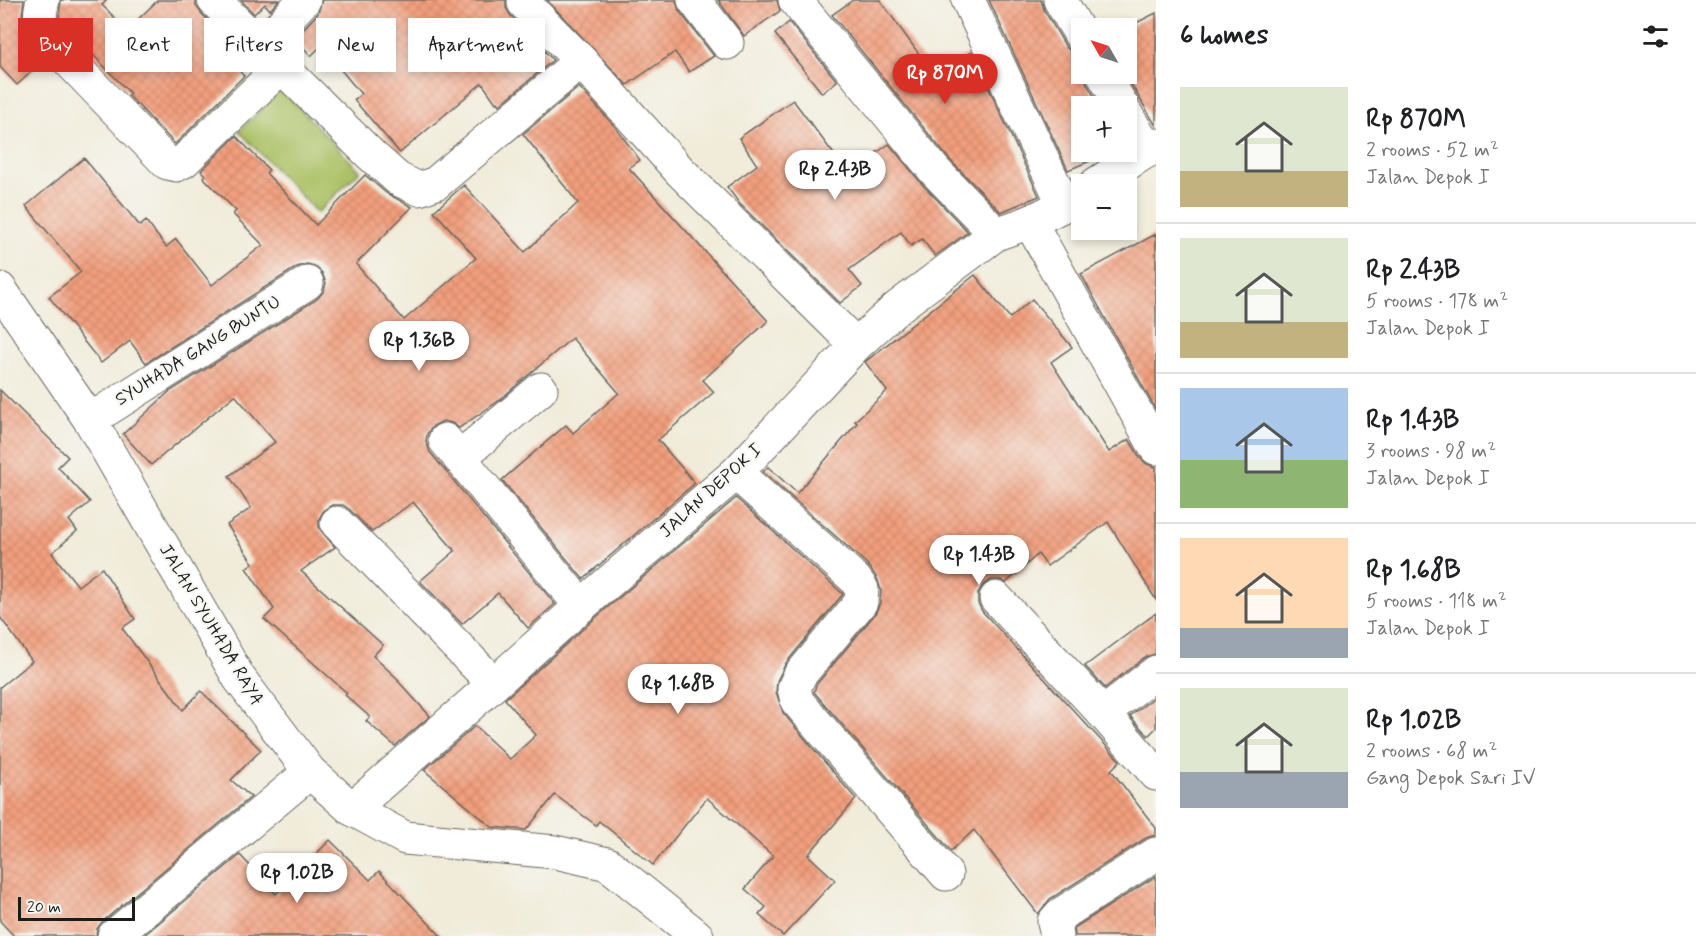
<!DOCTYPE html>
<html lang="en">
<head>
<meta charset="utf-8">
<style>
  :root { --surface:#fff; --page:#f2f2f2; --text:#202124; --muted:#757577; --line:#e0e0e0; --accent:#d93025 }
  body { margin:0; font-family:Mynerve,sans-serif; background:var(--page); color:var(--text); height:100vh; display:flex; flex-direction:column; font-size:22px; white-space:nowrap }
  * { box-sizing:border-box; margin:0 }
  p { font-size:20px; color:var(--muted) }
  .icon { flex:none; width:33px; height:33px; fill:none; stroke:currentColor; stroke-width:2; stroke-linecap:round; stroke-linejoin:round }
  .map { position:relative; flex:1; overflow:hidden }
  .details { display:flex; flex-direction:column; background:var(--surface); width:540px }
  .details>* { flex:none }
  .guide { position:absolute; left:18px; top:18px; width:570px; height:54px; display:flex; gap:12px }
  .needle { width:39px; rotate:309deg }
  .buttons { position:absolute; left:1071px; top:18px; display:grid; gap:12px }
  .buttons a { display:grid; place-items:center; width:66px; height:66px; border-radius:0px; background:var(--surface); box-shadow:0 3px 9px #0003; font-size:30px }
  .scale { position:absolute; left:18px; bottom:15px; width:117px; box-sizing:border-box; padding-left:6px; border:3px solid #1c1c1c; border-top:0; font-size:16px; line-height:21px; white-space:nowrap; color:#1c1c1c; -webkit-text-stroke:4px #f6f6f2; paint-order:stroke }
  .price { position:absolute; translate:-50% -51px; padding:0 14px; border-radius:21px; background:#fff; color:#222; font-size:20px; line-height:39px; filter:drop-shadow(0 2px 3px #0008) }
  .price::after { content:''; position:absolute; left:50%; top:36px; width:18px; height:14px; margin-left:-9px; background:inherit; clip-path:polygon(0 0,100% 0,50% 100%) }
  .price.current { background:var(--accent); color:#fff }
  ul { padding:0; list-style:none }
  li { display:flex; align-items:center; gap:18px; height:150px; padding:0 24px }
  li+li { border-top:2px solid var(--line) }
  li span { display:grid; place-items:center; flex:none; width:168px; height:120px; border-radius:0px; color:#555 }
  li>.icon { margin-inline-start:auto }
  span .icon { width:72px; height:72px; fill:#fffc; stroke-width:1 }
  li b { font-size:26px }
  h2 { display:flex; justify-content:space-between; align-items:center; height:72px; padding:0 24px; font-size:26px }
  .pill { padding:0 21px; border-radius:0px; background:var(--surface); box-shadow:0 3px 9px #0003; font-size:21px; line-height:54px }
  .pill.current { background:var(--accent); color:#fff }
  main { display:flex; flex:1; min-height:0 }
  .map>svg:first-child { display:block }
  .green { fill:#acc165; stroke:#646e40; stroke-width:1.5 }
  .building { fill:url(#building-cross-hatch) }
  .lines { fill:none; stroke-linecap:round; stroke-linejoin:round }
  .minor-casing { stroke:#67655e; stroke-width:35 }
  .minor { stroke:#fff; stroke-width:33 }
  .labels { text-anchor:middle; dominant-baseline:central; stroke-width:4.5; stroke-linejoin:round; paint-order:stroke }
  .street-label { font-size:18px; fill:#1c1c1c; stroke:#f6f6f2 }
</style>
</head>
<body>
<main>
<div class="map">
<svg width="1156" height="936" viewBox="0 0 1156 936">
  <defs>
    <pattern id="building-cross-hatch" width="8" height="8" patternUnits="userSpaceOnUse" patternTransform="scale(1.5)"><rect width="8" height="8" fill="#f29f7d"/><path d="M0 0l8 8M0 8l8-8" fill="none" stroke="#cf886b"/></pattern>
  </defs>
  <rect width="100%" height="100%" fill="#f6f6f2"/>
  <filter id="ink" filterUnits="userSpaceOnUse"><feTurbulence type="fractalNoise" baseFrequency=".0167" numOctaves="2"/><feDisplacementMap in="SourceGraphic" scale="12" xChannelSelector="R" yChannelSelector="G"/><feConvolveMatrix kernelMatrix="1 2 1 2 8 2 1 2 1" color-interpolation-filters="sRGB"/></filter>
  <filter id="wash" filterUnits="userSpaceOnUse"><feTurbulence type="fractalNoise" baseFrequency=".008" numOctaves="4" result="noise"/><feDisplacementMap in="SourceGraphic" scale="24" xChannelSelector="R" yChannelSelector="G"/><feGaussianBlur stdDeviation="1.35" result="paint"/><feColorMatrix in="noise" values="0 0 0 0 0 0 0 0 0 0 0 0 0 0 0 0 0 1.4 0 .05"/><feComposite in="paint" operator="in"/></filter>
  <g filter="url(#wash)">
    <rect width="100%" height="100%" fill="#f1ecda"/>
    <!-- green -->
    <path class="green" d="M282 90 360 171 317 213 239 131Z"/>
    <g id="blocks">
      <!-- building -->
      <g class="building">
        <path d="M0 0H24L22 15 24 32 33 50 43 61 17 85 0 67Z"/>
        <path d="M61 0H107L102 5 127 30 158 0H196V6L201 13 227 40 218 49 244 76 175 144 128 95 130 93 72 33 70 35 64 29 59 18Z"/>
        <path d="M241 0H279L270 10 265 4 254 14Z"/>
        <path d="M322 0H506V8L511 16 553 60 500 105 498 102 496 103 482 83 400 153 354 100 361 94 321 46 311 56 295 38 318 13Z"/>
        <path d="M547 0H676L679 11 714 56 689 72 675 52 627 85Z"/>
        <path d="M718 0H777L780 11 744 36Z"/>
        <path d="M853 0H880L934 75 972 52 1039 196 1001 212 949 159 832 15Z"/>
        <path d="M989 0H1041L1044 10 1066 47 1072 53 1082 56V74H1084L1087 84 1100 106H1082V152H1112L1068 170Z"/>
        <path d="M1156 13V126L1125 74H1126V28Z"/>
        <path d="M789 22 837 81 822 93 775 34Z"/>
        <path d="M579 87 616 128 640 160 629 168 768 321 703 380 714 392 658 440 695 483 583 579 502 480 566 425 573 433 619 393 572 338 497 402 459 428 452 423 443 421 433 426 427 434 426 442 430 452 555 604 528 628 498 593 462 624 420 581 455 551 413 502 372 532 350 510 343 505H332L324 510 319 519V528L335 547 301 571 383 645 373 656 399 680 398 681 430 716 395 746 366 721 370 717 345 695 347 693 264 619 274 609 246 568 253 563 227 525 251 508 229 476 275 442 235 395 151 465 123 434 169 392 317 299 324 291 326 283 322 273 315 266 307 264 297 267 146 363 130 341 101 363 49 297 81 272 26 206 84 158 140 226 146 221 166 247 176 239 212 285 263 245 233 214 236 211 203 177 205 175 201 171 236 136 269 170 266 173 316 225 365 175 386 193 412 207 356 264 404 320 476 258 434 211 464 185 525 252 578 203 523 134Z"/>
        <path d="M793 100 848 173 889 144 922 184 968 232 935 256 922 239 911 246 901 232 849 270 862 286 840 303 739 203 727 187 757 165 739 138Z"/>
        <path d="M1156 234V410L1081 274Z"/>
        <path d="M975 275 1010 318 1032 299 1072 347 1051 362 1109 452 1129 439 1140 458 1147 464 1156 467V600L1108 522 1047 566 1038 554 1006 583 1001 580H991L983 585 978 593V603L982 611 1120 761 1111 770 1156 828V835L1146 838 1050 899 1038 914 974 830 951 851 814 692 816 685 875 614 880 603 881 590 877 578 867 564 763 472 768 467 797 493 857 423 855 421 887 391 865 362Z"/>
        <path d="M0 390 68 457 58 467 90 502 69 520 77 531 52 553 78 586 102 568 135 619 122 628 183 710 201 691 261 750 231 780 251 797 102 922 97 929 96 936H14L0 921V687L32 661 0 617Z"/>
        <path d="M736 498 843 594 786 663 777 681 776 692 783 713 856 799 808 855 835 880 783 936 759 915 766 907 745 889 773 856 707 798 653 865 599 821 596 825 555 795 526 830 492 827 424 770 475 726 510 759 536 735 505 699 593 620Z"/>
        <path d="M1156 613V654L1145 657 1105 688 1085 666Z"/>
        <path d="M1156 696V728L1148 736 1130 716Z"/>
        <path d="M330 840 370 880 379 871 441 936H143L240 855 276 894Z"/>
        <path d="M1156 876V936H1075L1074 928Z"/>
      </g>
    </g>
  </g>
  <g filter="url(#ink)">
    <use href="#blocks" fill-opacity="0" stroke="#67655e" stroke-width="1.5"/>
    <g class="lines">
      <!-- minor casing -->
      <g class="minor-casing">
        <g id="minor">
          <path d="M43 0C38 17 40 25 49 40L167 163 176 165 184 161 281 67"/>
          <path d="M214 0 371 155 398 179 419 189 436 183 581 61"/>
          <path d="M694 0 727 43"/>
          <path d="M795 0 935 171 996 234"/>
          <path d="M968 0 1064 205"/>
          <path d="M1060 0 1082 37"/>
          <path d="M524 3 581 61 680 171 856 345"/>
          <path d="M261 47 304 0"/>
          <path d="M1103 74 1122 106"/>
          <path d="M1126 114 1148 151"/>
          <path d="M1096 184 1156 145"/>
          <path d="M1030 222 1156 448"/>
          <path d="M0 289 90 420 239 678 310 772 352 809 405 838 555 852 608 864 697 936"/>
          <path d="M90 420 307 283"/>
          <path d="M445 440 581 606"/>
          <path d="M459 458 541 389"/>
          <path d="M736 473 854 578 862 589 861 602 800 675 794 688 797 701 946 874"/>
          <path d="M337 523 494 684"/>
          <path d="M996 598 1103 713"/>
          <path d="M1156 672 1103 713 1156 774"/>
          <path d="M352 809 494 684 581 606 736 473 856 345 898 307 996 234 1030 222 1064 205 1082 194"/>
          <path d="M114 936 310 772"/>
          <path d="M1057 936 1054 922 1060 915 1156 854"/>
        </g>
      </g>
      <!-- minor -->
      <use href="#minor" class="minor"/>
    </g>
  </g>
  <g class="labels">
    <!-- street labels -->
    <g class="street-label">
      <text transform="translate(198 351) rotate(-32)">SYUHADA GANG BUNTU</text>
      <text transform="translate(711 491) rotate(-42)">JALAN DEPOK I</text>
      <text transform="translate(211 625) rotate(59)">JALAN SYUHADA RAYA</text>
    </g>
  </g>
</svg>
<div class="buttons">
<a><svg class="needle" viewBox="-14 -14 28 28"><path d="M0-13l5 13h-10z" fill="#e53935"/><path d="M0 13l5-13h-10z" fill="#757577"/></svg></a>
<a>+</a>
<a>−</a>
</div>
<div class="scale">20 m</div>
<b class="price current" style="left:945px;top:105px">Rp 870M</b>
<b class="price" style="left:835px;top:201px">Rp 2.43B</b>
<b class="price" style="left:419px;top:372px">Rp 1.36B</b>
<b class="price" style="left:979px;top:586px">Rp 1.43B</b>
<b class="price" style="left:678px;top:715px">Rp 1.68B</b>
<b class="price" style="left:297px;top:904px">Rp 1.02B</b>
<div class="guide">
<a class="pill current">Buy</a>
<a class="pill">Rent</a>
<a class="pill">Filters</a>
<a class="pill">New</a>
<a class="pill">Apartment</a>
</div>
</div>
<section class="details">
<h2>6 homes<svg class="icon" aria-label="filters" viewBox="0 0 24 24"><path d="M4 7h16M4 17h16"/><circle cx="9" cy="7" r="2"/><circle cx="15" cy="17" r="2"/></svg></h2>
<ul>
<li><span style="background:linear-gradient(#dfe7d0 70%,#c2b280 0)"><svg class="icon" aria-label="home" viewBox="0 0 24 24"><path d="M3 11l9-7 9 7M6 9v11h12V9"/></svg></span><div><b>Rp 870M</b><p>2 rooms · 52 m²</p><p>Jalan Depok I</p></div></li>
<li><span style="background:linear-gradient(#dfe7d0 70%,#c2b280 0)"><svg class="icon" aria-label="home" viewBox="0 0 24 24"><path d="M3 11l9-7 9 7M6 9v11h12V9"/></svg></span><div><b>Rp 2.43B</b><p>5 rooms · 178 m²</p><p>Jalan Depok I</p></div></li>
<li><span style="background:linear-gradient(#a9c7e8 60%,#8fb573 0)"><svg class="icon" aria-label="home" viewBox="0 0 24 24"><path d="M3 11l9-7 9 7M6 9v11h12V9"/></svg></span><div><b>Rp 1.43B</b><p>3 rooms · 98 m²</p><p>Jalan Depok I</p></div></li>
<li><span style="background:linear-gradient(#ffd9b3 75%,#9aa5b1 0)"><svg class="icon" aria-label="home" viewBox="0 0 24 24"><path d="M3 11l9-7 9 7M6 9v11h12V9"/></svg></span><div><b>Rp 1.68B</b><p>5 rooms · 118 m²</p><p>Jalan Depok I</p></div></li>
<li><span style="background:linear-gradient(#dfe7d0 70%,#9aa5b1 0)"><svg class="icon" aria-label="home" viewBox="0 0 24 24"><path d="M3 11l9-7 9 7M6 9v11h12V9"/></svg></span><div><b>Rp 1.02B</b><p>2 rooms · 68 m²</p><p>Gang Depok Sari IV</p></div></li>
</ul>
</section>
</main>
</body>
</html>
